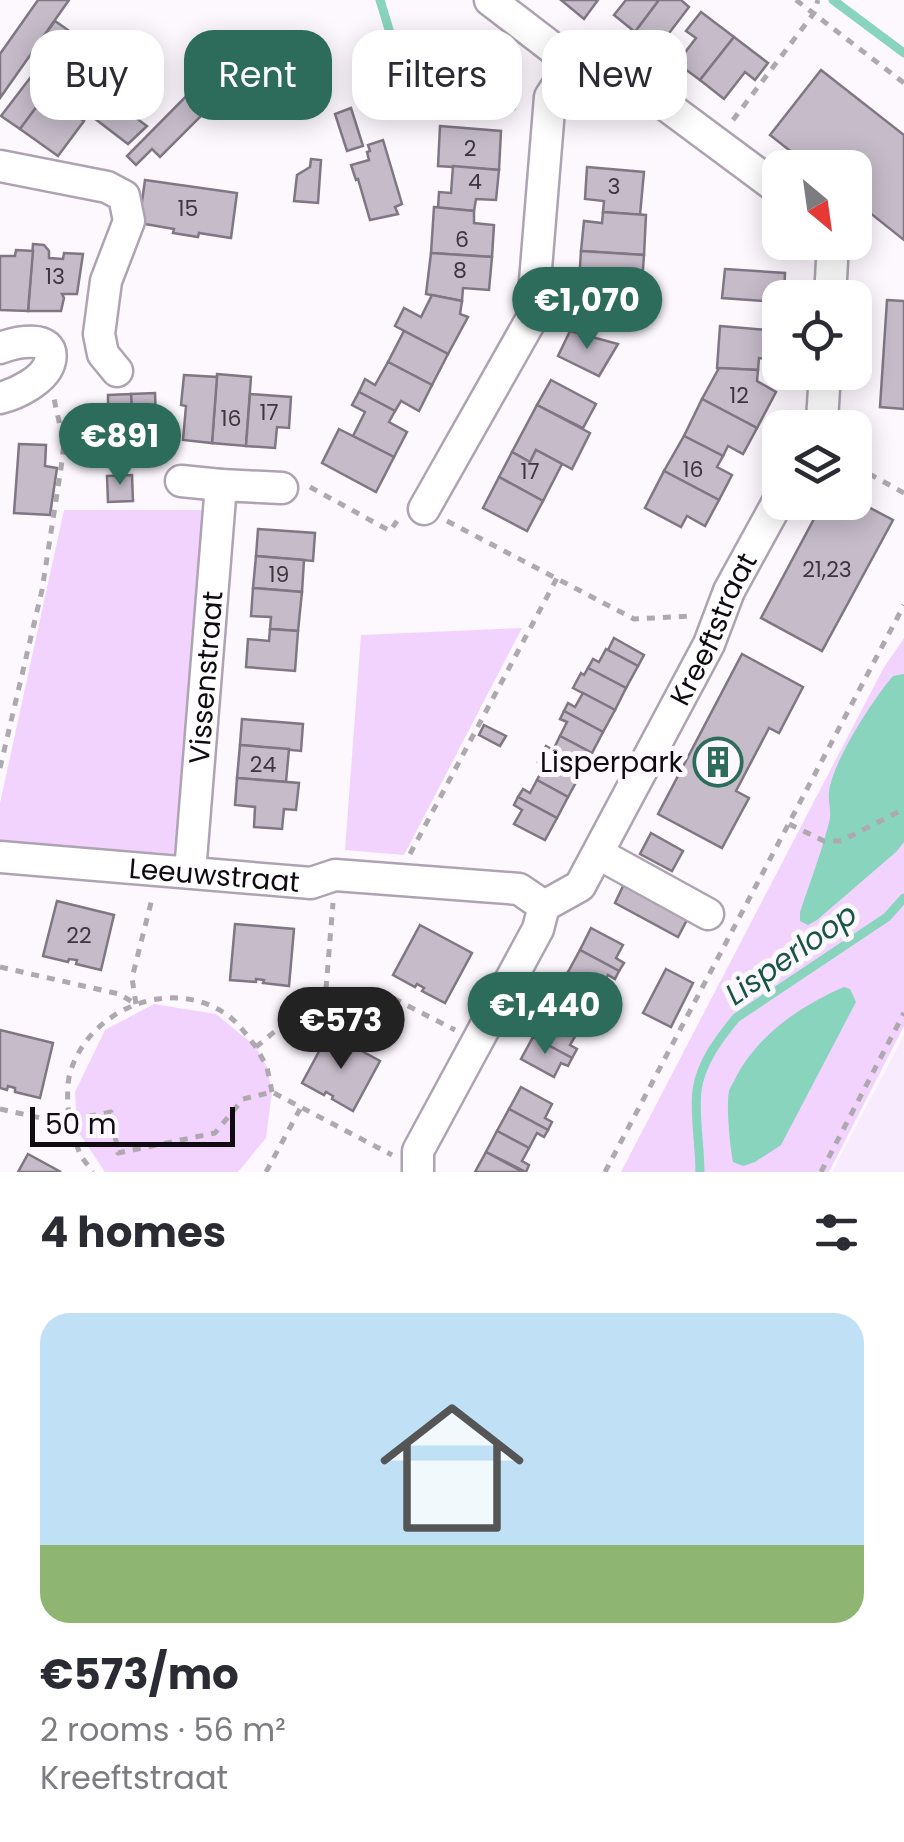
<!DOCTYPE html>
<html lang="en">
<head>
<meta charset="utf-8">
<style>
  :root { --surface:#fff; --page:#f7f7f7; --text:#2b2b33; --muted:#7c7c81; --line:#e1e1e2; --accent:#2d6c5a }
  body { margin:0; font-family:Poppins,sans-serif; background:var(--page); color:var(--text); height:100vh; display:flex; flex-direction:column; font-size:38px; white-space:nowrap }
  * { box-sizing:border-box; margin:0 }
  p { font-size:32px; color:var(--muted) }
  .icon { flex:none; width:55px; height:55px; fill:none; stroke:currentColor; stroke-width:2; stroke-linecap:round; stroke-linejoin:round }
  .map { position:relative; height:1172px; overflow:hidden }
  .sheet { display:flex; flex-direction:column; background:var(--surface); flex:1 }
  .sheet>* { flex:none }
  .banner { position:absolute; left:30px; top:30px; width:845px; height:90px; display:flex; gap:20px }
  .needle { width:65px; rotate:151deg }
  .buttons { position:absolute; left:762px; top:150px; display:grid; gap:20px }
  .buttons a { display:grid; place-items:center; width:110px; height:110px; border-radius:20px; background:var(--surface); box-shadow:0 5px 25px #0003; font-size:50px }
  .scale { position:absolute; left:30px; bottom:25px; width:205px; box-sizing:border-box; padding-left:10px; border:5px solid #0f0b10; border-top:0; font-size:28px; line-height:35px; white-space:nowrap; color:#0f0b10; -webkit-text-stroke:8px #fdf8fe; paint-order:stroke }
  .price { position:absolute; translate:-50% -85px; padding:0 22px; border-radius:35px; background:var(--accent); color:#fff; font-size:32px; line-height:65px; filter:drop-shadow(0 2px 5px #0008) }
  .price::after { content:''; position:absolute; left:50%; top:60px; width:30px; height:22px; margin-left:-15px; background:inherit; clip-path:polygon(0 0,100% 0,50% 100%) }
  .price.on { background:#222; color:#fff }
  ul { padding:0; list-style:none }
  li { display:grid; align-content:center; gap:20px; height:530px; padding:0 40px }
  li+li { border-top:2px solid var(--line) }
  li span { display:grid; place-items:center; height:310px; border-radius:30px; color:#555 }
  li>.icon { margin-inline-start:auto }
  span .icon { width:180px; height:180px; fill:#fffc; stroke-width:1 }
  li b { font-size:42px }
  h2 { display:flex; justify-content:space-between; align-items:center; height:120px; padding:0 40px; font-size:42px }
  .pill { padding:0 35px; border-radius:30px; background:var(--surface); box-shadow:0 5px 25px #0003; font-size:35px; line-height:90px }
  .pill.on { background:var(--accent); color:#fff }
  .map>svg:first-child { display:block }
  .built { fill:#f8ebfd }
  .green { fill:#f2d3fe }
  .water { fill:#88d4bc }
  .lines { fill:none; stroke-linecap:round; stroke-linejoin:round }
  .stream { stroke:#88d4bc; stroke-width:9 }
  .building { fill:#c5bbc9; stroke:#807684; stroke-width:2.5 }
  .minor-casing { stroke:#aea3b2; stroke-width:35 }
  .path { stroke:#ada9ae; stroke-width:5; stroke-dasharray:8 8; stroke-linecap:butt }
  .minor { stroke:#fff; stroke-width:30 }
  .labels { text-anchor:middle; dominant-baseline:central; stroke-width:10; stroke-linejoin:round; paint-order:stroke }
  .number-label { font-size:22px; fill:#3c373e }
  .street-label { font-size:28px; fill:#0f0b10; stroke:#fdf8fe }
  .poi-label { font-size:28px; fill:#0f0b10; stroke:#fdf8fe; text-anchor:end }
  .water-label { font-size:30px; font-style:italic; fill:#175545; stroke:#fdf8fe }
</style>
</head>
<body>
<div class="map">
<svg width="904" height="1172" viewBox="0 0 904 1172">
  <rect width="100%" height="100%" fill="#fdf8fe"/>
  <!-- built -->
  <path class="built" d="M904 1035V1172H832Z"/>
  <!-- green -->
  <g class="green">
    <path d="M64 510H211L180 854 0 843V803Z"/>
    <path d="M522 628 404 855 345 850 361 635Z"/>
    <path d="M904 638V1026L829 1172H621L883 669Z"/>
    <path d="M154 1004 216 1014 256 1047 267 1067 272 1092 266 1138 238 1172H105L77 1130 75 1092 105 1030Z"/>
  </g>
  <!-- water -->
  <g class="water">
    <path d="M904 674V842L896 852 817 920 808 925 800 921V912C810 883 821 853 829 823 832 813 828 803 829 792 832 763 873 699 893 676Z"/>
    <path d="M844 987 850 989 856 1002 781 1145 755 1162 743 1166 733 1162C730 1146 726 1107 729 1091 730 1087 735 1080 736 1077 758 1035 800 1006 844 987Z"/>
  </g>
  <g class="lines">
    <!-- stream -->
    <g class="stream">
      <path d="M380 0 398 59 409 71 483 104 512 107"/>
      <path d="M833 0 904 53"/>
      <path d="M700 1172C700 1147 694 1113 697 1090 701 1062 719 1039 736 1018L887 917 904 898"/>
    </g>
  </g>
  <!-- building -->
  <g class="building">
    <path d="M38 0H69L0 98V54Z"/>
    <path d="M561 0H598L584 19Z"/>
    <path d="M626 0H659L635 32 614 15Z"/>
    <path d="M659 0H681L689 7 657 49 635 32Z"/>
    <path d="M701 12 734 37 700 80 677 63 696 38 686 31Z"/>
    <path d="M55 21 68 30 49 56 36 47Z"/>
    <path d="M734 37 768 63 755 80 745 72 724 99 700 80Z"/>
    <path d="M43 61 61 76 20 129 1 116Z"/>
    <path d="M821 70 904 135V240L855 201V168H812L770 135Z"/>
    <path d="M210 72 227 90 160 157 152 149 136 165 127 156Z"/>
    <path d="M46 94 84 121 58 156 20 129Z"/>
    <path d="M105 95 147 126 128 144 90 115Z"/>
    <path d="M351 108 363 146 347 151 335 114Z"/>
    <path d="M440 126 501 131 499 170 438 166Z"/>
    <path d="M383 140 402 204 395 207 398 214 370 220 358 179 356 180 351 165 369 160 367 152 370 151 368 145Z"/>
    <path d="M311 159 321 160 318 203 294 201 297 175 310 167Z"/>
    <path d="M453 166 499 170 496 200 476 199 474 211 438 208 439 192 451 193Z"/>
    <path d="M587 167 644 172 640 215 603 212 604 201 585 199Z"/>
    <path d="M145 180 237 193 231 238 199 233 198 237 173 233 174 229 139 223Z"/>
    <path d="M434 207 474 211V223L494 225 492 257 431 253Z"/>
    <path d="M603 212 646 215 644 255 581 251 584 221 602 223Z"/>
    <path d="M33 244 44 245 49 251V258L63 259 64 253 83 254 77 294H62L64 298 61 311H28Z"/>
    <path d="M16 250 33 251 28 311 0 310V256H15Z"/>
    <path d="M581 251 644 255 641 296 603 293V283L579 281Z"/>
    <path d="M431 253 492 257 489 290 463 288 462 301 426 294Z"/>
    <path d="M725 269 785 273 784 298H780V302L722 298Z"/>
    <path d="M432 295 462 301 460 314 468 317 448 354 395 326 404 308 421 317Z"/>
    <path d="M887 300 904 301V409L880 407Z"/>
    <path d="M720 326 780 331 779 360 759 358 758 370 717 368Z"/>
    <path d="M404 331 448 354 432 385 388 362Z"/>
    <path d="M570 331 618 344 599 376 558 356Z"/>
    <path d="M388 362 432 385 419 411 401 401 395 411 359 392 365 379 375 385Z"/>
    <path d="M719 368 758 370 757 381 776 392 757 428 702 399Z"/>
    <path d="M217 374 251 377 246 446 212 443Z"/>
    <path d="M184 375 217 377 212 443 183 440 186 406 181 405Z"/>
    <path d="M551 380 596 404 583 428 537 405Z"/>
    <path d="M359 392 395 411 389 422 407 432 394 457 353 436 365 412 352 405Z"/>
    <path d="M155 393 157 446 144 447 145 464 134 465 131 394Z"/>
    <path d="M131 394 134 465H120L119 451 99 452 101 427 108 426V395Z"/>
    <path d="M250 394 291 397 289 428 277 427 275 448 246 446Z"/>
    <path d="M702 399 757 428 743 454 728 446 723 456 684 436Z"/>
    <path d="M537 405 590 433 572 469 536 450 530 462 512 452Z"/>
    <path d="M339 429 394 457 376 492 322 463Z"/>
    <path d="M684 436 723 456 717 467 732 475 719 500 664 471Z"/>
    <path d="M19 444 46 445 45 466 57 468 50 515 14 513Z"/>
    <path d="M536 450 562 464 543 501 499 477 512 452 530 462Z"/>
    <path d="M664 471 719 500 705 526 687 516 681 527 645 508Z"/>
    <path d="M132 475 133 501 108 502 107 476Z"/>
    <path d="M499 477 543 501 527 531 483 508Z"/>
    <path d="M855 500 893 520 822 651 761 618 823 502H855Z"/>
    <path d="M258 529 315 533 313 561 256 556Z"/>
    <path d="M256 556 304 560 302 592 253 588Z"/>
    <path d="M253 588 302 592 298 631 270 629 271 617 251 616Z"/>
    <path d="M270 629 298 631 295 671 246 667 248 639 269 641Z"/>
    <path d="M614 638 644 655 638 666 608 650Z"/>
    <path d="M606 649 638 666 626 688 588 668 593 659 599 662Z"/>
    <path d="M742 654 803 687 779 733 769 728 736 791 749 798 722 848 658 814Z"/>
    <path d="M588 668 626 688 615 710 573 688 581 673 584 675Z"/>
    <path d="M583 693 615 710 603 732 564 711 568 703 575 707Z"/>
    <path d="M564 711 603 732 592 753 560 736 567 722 560 719Z"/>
    <path d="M242 719 303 724 301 751 240 745Z"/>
    <path d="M484 725 506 736 500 746 479 735Z"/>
    <path d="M560 736 592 753 580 775 542 755 546 746 553 750Z"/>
    <path d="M240 745 289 749 286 782 237 778Z"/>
    <path d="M542 755 580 775 568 797 537 780 544 766 538 762Z"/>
    <path d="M237 778 299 783 296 810 284 809 282 829 254 827 255 807 235 805Z"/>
    <path d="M537 780 568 797 557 818 518 797 523 789 530 793Z"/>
    <path d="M518 797 557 818 545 840 514 824 522 810 514 805Z"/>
    <path d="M651 833 683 851 672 871 640 854Z"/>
    <path d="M625 882 689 916 678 937 615 903Z"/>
    <path d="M57 901 114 915 101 970 76 964 77 960 69 959 68 962 43 956Z"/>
    <path d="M235 924 294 929 289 986 263 983 264 980 256 979V982L230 980Z"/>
    <path d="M420 925 472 953 445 1003 422 991 424 988 417 984 415 987 393 975Z"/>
    <path d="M591 928 623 945 616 958 624 963 619 971 580 950Z"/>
    <path d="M580 950 619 971 615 979 608 975 600 990 568 972Z"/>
    <path d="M666 969 693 983 671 1027 643 1013Z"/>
    <path d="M568 972 600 990 593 1002 600 1006 596 1014 556 993Z"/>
    <path d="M556 993 596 1014 592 1022 585 1019 577 1033 545 1015Z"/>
    <path d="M545 1015 577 1033 570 1045 577 1049 572 1058 533 1037Z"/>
    <path d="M0 1030 53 1043 40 1098 15 1092V1088L8 1086 7 1090 0 1088Z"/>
    <path d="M329 1033 380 1061 353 1111 332 1099 333 1096 326 1092 324 1095 302 1083Z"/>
    <path d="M533 1037 572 1058 568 1066 561 1063 554 1077 521 1059Z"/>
    <path d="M521 1087 552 1104 545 1118 552 1122 548 1130 509 1109Z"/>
    <path d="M509 1109 548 1130 544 1137 537 1133 529 1148 497 1131Z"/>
    <path d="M497 1131 529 1148 522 1161 529 1165 526 1172 486 1152Z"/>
    <path d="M486 1152 523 1172H475Z"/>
    <path d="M28 1154 61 1172H18Z"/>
  </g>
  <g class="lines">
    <!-- minor casing -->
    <g class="minor-casing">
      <g id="minor">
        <path d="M490 0 572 63H609L780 190"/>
        <path d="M0 166 107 187 124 196 129 221 106 281 99 334 103 354 117 371"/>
        <path d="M830 298 833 242"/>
        <path d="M0 348C13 343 56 332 50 361 46 380 16 394 0 398"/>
        <path d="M818 428 822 421 825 372"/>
        <path d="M181 481 221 485"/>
        <path d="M424 509 532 318 550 97 572 63"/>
        <path d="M599 854 708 914"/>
        <path id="s1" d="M0 857 311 883 335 875 519 889 544 906"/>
        <path id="s2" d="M190 872 221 485 282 488"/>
        <path id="s3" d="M418 1172V1151L538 929 544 906 580 886 709 644 729 591 780 498"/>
      </g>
    </g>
    <!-- path -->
    <g class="path">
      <path d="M796 0 904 83"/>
      <path d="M733 120 814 13 818 0"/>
      <path d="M855 466 904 493"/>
      <path d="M310 487 390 531 397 521"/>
      <path d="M447 521 634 619 692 616"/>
      <path d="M0 768 42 590 61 468 64 444 54 399"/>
      <path d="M789 824 824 841H841L904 809"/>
      <path d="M410 854 557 578"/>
      <path d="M0 967 119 994 136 1004"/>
      <path d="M326 989 333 903"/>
      <path d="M136 1004 132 978 153 895"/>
      <path d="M256 1047C248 1037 240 1025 230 1017 174 974 89 1008 70 1073 66 1088 68 1104 69 1120L111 1112 118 1153 215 1133 243 1099 272 1092 392 1155"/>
      <path d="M272 1092 267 1067 256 1047 326 989 385 994 455 1030"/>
      <path d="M0 1109 59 1122 69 1120 80 1155 93 1172"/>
      <path d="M266 1172 300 1109"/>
      <path d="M605 1172 904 605"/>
      <path d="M821 1172 904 1013"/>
    </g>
    <!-- minor -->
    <use href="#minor" class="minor"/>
  </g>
  <!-- icons -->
  <defs>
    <g id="building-ring" transform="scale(2.5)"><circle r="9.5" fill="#fdf8fe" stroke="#2d6c5a" stroke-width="1.5"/><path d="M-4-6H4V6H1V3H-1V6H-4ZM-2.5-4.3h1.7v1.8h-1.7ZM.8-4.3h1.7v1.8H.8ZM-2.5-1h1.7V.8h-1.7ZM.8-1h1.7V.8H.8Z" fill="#2d6c5a"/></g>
  </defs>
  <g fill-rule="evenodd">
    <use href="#building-ring" x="718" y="762"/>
  </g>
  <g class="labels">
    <!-- number labels -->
    <g class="number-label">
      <text x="470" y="148">2</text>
      <text x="475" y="181">4</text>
      <text x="614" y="186">3</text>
      <text x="188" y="208">15</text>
      <text x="462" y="239">6</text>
      <text x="460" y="270">8</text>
      <text x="55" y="276">13</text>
      <text x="739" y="395">12</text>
      <text x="269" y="412">17</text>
      <text x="231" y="418">16</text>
      <text x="693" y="469">16</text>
      <text x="530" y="471">17</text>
      <text x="827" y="569">21,23</text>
      <text x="279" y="574">19</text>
      <text x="263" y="764">24</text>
      <text x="79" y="935">22</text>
    </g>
    <!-- street labels -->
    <g class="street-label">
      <text stroke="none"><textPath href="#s3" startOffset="628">Kreeftstraat</textPath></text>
      <text stroke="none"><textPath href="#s2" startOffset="195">Vissenstraat</textPath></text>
      <text stroke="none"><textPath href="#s1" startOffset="215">Leeuwstraat</textPath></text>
    </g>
    <!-- poi labels -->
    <g class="poi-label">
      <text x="683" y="762">Lisperpark</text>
    </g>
    <!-- water labels -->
    <g class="water-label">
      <text transform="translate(791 954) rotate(-35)">Lisperloop</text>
    </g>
  </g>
</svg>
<div class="buttons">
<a><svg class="needle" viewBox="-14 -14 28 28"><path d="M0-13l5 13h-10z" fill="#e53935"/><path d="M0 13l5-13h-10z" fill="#7c7c81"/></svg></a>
<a><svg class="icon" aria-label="locate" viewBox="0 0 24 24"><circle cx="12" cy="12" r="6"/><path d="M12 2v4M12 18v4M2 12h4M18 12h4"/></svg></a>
<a><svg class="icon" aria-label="layers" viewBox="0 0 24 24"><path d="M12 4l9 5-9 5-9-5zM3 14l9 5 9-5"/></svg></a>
</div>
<div class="scale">50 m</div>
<b class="price" style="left:587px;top:352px">€1,070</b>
<b class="price" style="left:120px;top:488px">€891</b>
<b class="price" style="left:545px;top:1057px">€1,440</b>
<b class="price on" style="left:341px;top:1072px">€573</b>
<div class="banner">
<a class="pill">Buy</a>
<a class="pill on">Rent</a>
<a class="pill">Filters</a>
<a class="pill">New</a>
</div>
</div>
<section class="sheet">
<h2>4 homes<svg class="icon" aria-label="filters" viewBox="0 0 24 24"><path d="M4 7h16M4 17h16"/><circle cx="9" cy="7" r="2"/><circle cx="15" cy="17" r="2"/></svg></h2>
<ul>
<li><span style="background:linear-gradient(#bfe0f5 75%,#8fb573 0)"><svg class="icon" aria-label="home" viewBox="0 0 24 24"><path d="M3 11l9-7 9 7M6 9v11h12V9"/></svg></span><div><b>€573/mo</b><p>2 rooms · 56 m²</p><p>Kreeftstraat</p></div></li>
</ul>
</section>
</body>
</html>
